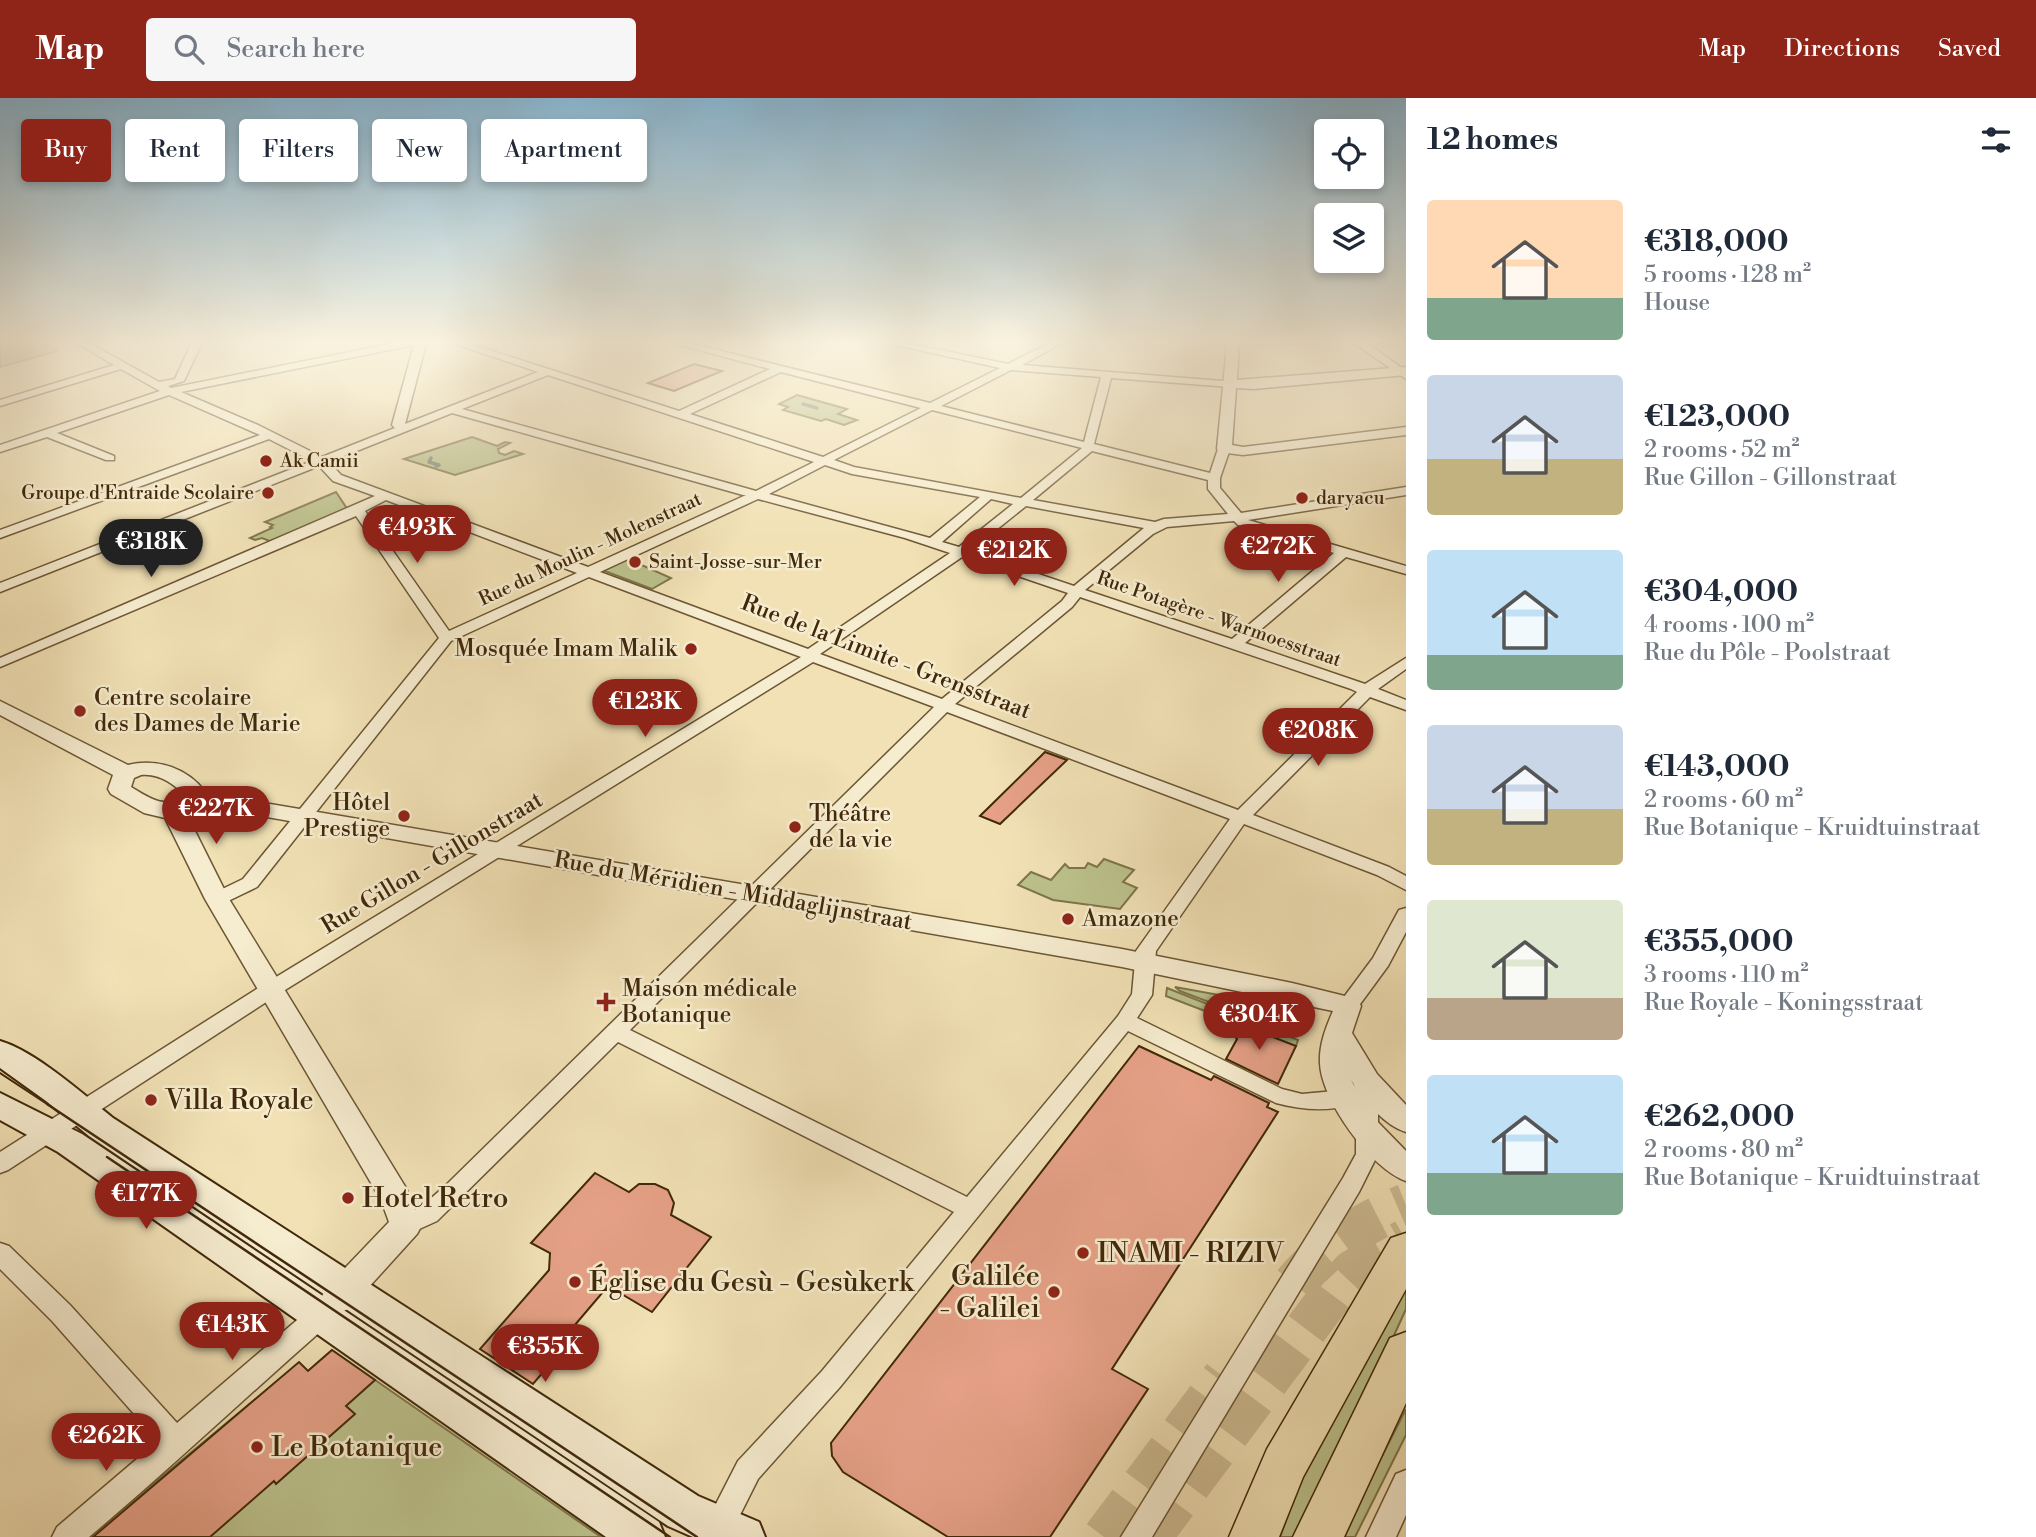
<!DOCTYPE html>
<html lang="en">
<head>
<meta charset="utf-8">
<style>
  :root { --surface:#fff; --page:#f6f6f7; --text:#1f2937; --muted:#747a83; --accent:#8f2418 }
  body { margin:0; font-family:"Libre Bodoni",serif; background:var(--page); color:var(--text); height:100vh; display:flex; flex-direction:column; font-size:26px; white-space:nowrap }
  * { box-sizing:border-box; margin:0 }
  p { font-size:23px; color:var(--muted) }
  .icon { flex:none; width:38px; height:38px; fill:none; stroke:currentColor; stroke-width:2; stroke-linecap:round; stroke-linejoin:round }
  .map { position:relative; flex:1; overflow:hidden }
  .drawer { display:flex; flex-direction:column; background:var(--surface); width:630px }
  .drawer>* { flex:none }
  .hud { position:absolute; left:21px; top:21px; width:665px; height:63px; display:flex; gap:14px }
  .tools { position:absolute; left:1314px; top:21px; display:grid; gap:14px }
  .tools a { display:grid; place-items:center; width:70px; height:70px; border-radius:7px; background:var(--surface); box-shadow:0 4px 10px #0003; font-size:35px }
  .price { position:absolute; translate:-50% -60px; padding:0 16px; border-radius:24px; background:var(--accent); color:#fff; font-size:23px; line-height:46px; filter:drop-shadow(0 2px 4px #0008) }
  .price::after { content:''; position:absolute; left:50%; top:42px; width:21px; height:16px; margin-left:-10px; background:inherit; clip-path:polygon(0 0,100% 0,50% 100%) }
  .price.active { background:#222; color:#fff }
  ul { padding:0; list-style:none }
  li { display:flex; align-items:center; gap:21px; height:175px; padding:0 21px }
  li span { display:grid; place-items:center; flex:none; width:196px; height:140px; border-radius:7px; color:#555 }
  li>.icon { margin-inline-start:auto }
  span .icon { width:84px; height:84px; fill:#fffc; stroke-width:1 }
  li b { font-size:30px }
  h2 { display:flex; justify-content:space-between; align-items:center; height:84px; padding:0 21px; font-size:30px }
  .chip { padding:0 24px; border-radius:7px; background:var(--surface); box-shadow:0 4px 10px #0003; font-size:24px; line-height:63px }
  .chip.active { background:var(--accent); color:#fff }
  header { display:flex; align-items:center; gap:42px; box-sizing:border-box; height:98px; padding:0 35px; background:var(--accent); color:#fff }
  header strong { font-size:33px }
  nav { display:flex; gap:38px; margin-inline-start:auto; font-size:24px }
  .search { width:490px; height:63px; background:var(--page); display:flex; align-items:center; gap:18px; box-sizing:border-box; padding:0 24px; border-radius:7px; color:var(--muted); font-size:26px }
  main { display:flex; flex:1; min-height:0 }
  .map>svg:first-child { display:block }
  .green { fill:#bcc28c; stroke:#7e754a; stroke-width:2 }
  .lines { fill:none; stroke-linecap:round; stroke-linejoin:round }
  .stream { stroke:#77816f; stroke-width:3.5 }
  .building { fill:#e6a187; stroke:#402809; stroke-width:2 }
  .trunk-tunnel { stroke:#cebc93; stroke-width:43; stroke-dasharray:43 22; stroke-linecap:butt }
  .minor-casing { stroke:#6c5634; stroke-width:3 }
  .tertiary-casing { stroke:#6c5634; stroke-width:3 }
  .secondary-casing { stroke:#402809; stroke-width:4 }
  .primary-casing { stroke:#402809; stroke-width:3 }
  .minor { fill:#f6eccf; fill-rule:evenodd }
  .tertiary { fill:#f6eccf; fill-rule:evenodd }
  .secondary { fill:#f6eccf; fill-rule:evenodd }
  .primary { fill:#f1e1b5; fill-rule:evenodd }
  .tram-far1 { stroke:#402809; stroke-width:2 }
  .tram { stroke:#402809; stroke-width:2.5 }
  .poi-dot { fill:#8f2418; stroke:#f6eccf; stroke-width:2.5 }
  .labels { text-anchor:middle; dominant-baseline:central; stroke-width:5; stroke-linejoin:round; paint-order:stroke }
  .far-poi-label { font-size:19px; fill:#402809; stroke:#f6eccf; text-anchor:start }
  .far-street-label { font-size:19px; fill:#402809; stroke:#f6eccf }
  .poi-label { font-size:23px; fill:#402809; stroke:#f6eccf; text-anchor:start }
  .street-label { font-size:23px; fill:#402809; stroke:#f6eccf }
  .near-poi-label { font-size:28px; fill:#402809; stroke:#f6eccf; text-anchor:start }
</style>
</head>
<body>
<header>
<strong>Map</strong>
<div class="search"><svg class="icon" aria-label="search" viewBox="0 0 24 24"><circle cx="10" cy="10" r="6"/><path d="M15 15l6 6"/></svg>Search here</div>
<nav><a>Map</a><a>Directions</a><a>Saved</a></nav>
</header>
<main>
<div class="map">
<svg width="1406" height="1439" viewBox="0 0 1406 1439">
  <rect width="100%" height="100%" fill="#f1e1b5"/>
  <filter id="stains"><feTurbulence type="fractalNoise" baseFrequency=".00286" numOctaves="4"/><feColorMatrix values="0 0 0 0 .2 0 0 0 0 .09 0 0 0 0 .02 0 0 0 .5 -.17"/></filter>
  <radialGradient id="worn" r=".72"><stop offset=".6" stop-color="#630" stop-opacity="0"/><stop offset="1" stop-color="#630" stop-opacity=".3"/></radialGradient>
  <!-- green -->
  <g class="green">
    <path d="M0 242H60L46 246 57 253 0 269Z"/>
    <path d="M797 297 847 311 838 316 857 322 844 327 826 321 821 323 783 312 788 309 779 306Z"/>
    <path d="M472 339 497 348 505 344 510 345 498 351 499 355 505 357 514 353 523 356 455 377 404 361Z"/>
    <path d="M336 394 348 412 272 444 262 440 255 442 250 440 272 430 270 429 273 427 265 424Z"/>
    <path d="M628 461 671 480 652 491 602 472Z"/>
    <path d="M1104 761 1134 772 1123 784 1137 790 1120 811 1053 802 1018 787 1031 774 1051 782 1065 766 1069 770H1085L1088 765 1097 769Z"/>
    <path d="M1175 889 1225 898 1226 903 1241 906 1242 901 1280 908 1276 915 1255 911 1230 912 1180 893Z"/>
    <path d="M1167 890 1298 942 1296 948 1166 898Z"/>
    <path d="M1406 1181V1211L1302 1439H1280L1303 1376Z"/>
    <path d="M332 1252 601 1439H89L299 1265 308 1273Z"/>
    <path d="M1406 1311V1337L1355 1439H1341Z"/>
  </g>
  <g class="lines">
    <!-- stream -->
    <g class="stream">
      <path d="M803 306 817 310"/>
      <path d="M431 360 429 364 439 367 436 368"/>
    </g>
  </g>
  <!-- building -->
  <g class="building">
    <path d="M694 266 722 273 674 293 648 285Z"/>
    <path d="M1045 654 1067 662 1000 726 980 718Z"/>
    <path d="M1218 918 1296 948 1278 986 1226 961 1237 941Z"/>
    <path d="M1139 948 1211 982 1214 978 1269 1005 1267 1009 1278 1014 1112 1271 1148 1291 1050 1439H948L843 1374 832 1358 831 1345Z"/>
    <path d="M595 1075 629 1094 639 1086H655L668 1092 674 1105 671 1117 711 1139 652 1214 608 1188 557 1248 563 1251 533 1286 480 1251 549 1172 550 1155 531 1145Z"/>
    <path d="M332 1252 375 1282 346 1308 355 1316 276 1386 274 1383 210 1439H93L299 1264 308 1273Z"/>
  </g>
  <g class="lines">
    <!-- trunk-tunnel -->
    <g class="trunk-tunnel">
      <path d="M1294 1186C1325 1149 1362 1125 1406 1107"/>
      <path d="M1104 1439 1224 1279"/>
      <path d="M1150 1439 1336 1191 1353 1173 1406 1142"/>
    </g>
    <!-- minor casing -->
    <g class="minor-casing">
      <g id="minor">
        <path d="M72 242H84L159 284 175 281 193 242H203L184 283 168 288 171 290 409 242H427L405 326 538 274 444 242H458L679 313 770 271 661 242H677L930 305 1000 270 874 242H892L1008 266 1056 242H1068L1022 267 1235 284V288L1231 289 1111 280 1094 346 1210 375 1218 351 1228 349 1230 351 1220 380V390L1241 415 1406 389V397L1248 422 1406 468V476L1346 459 1245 545 1365 586 1406 560V571L1378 591 1406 602V612L1370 599 1253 717 1389 769 1406 778V792L1377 777 1244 726 1156 853 1152 897 1137 920 1282 991 1302 996 1346 992 1356 997 1353 982 1356 976 1364 974 1372 976 1378 1000V1056L1359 1094 1152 1439H1121L1343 1080 1356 1056V1002L1354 1006C1328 1014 1302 1012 1276 1005L1128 933 840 1289 758 1381 729 1439H699L738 1363 822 1273 954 1114 618 944 437 1123 406 1137 397 1134 394 1127 397 1120 421 1109 444 1089 934 609 813 564 277 897 8 1072 0 1075V1054L263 887 801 559 589 479 451 543 257 789 224 805H210L208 801 210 797 243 781 439 540 356 418 0 569V560L375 398 333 383 319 368 0 494V485L312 363 269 341 0 440V432L260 337 169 297 57 335 114 358V362H106L47 339 0 354V347L160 293 121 271 0 308V302L114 267ZM414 247 392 327 395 330 322 359 258 327 181 294ZM1011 272 1101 279 1084 344 941 308ZM781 274 921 310 823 359 690 316ZM548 277 814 364 756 393 462 311ZM932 312 1082 350 1021 400 854 369 834 362ZM452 315 743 397H746L588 469 341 377 329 364ZM1092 353 1208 382V391L1228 416 1164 421 1155 424 1033 402ZM825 367 852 376 980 399 930 440 769 396ZM758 401 905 440 950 455 808 551 600 474ZM991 401 1013 406 959 449 942 444ZM386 402 577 475 449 533 365 413ZM1026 408 1144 430 1074 488 970 453ZM1234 423 1238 427 1334 455 1232 541 1085 492 1153 436 1167 429ZM962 459 1068 495 1062 503 942 601 820 556ZM1080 499 1351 591 1357 594 1238 712 955 606 1072 509ZM947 614 1230 721 1136 853 1132 896 1118 918 967 1099 630 932Z"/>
        <path d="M1230 242H1406V245H1367L1406 273V281L1354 245 1234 246Z"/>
        <path d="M1406 810V834L1388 868 1355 913H1341L1338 908 1341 903 1373 860 1399 812Z"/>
        <path d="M0 1145 9 1148 70 1207 177 1325 311 1210 320 1207 329 1210 333 1218 329 1226C249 1296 171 1370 89 1439H52L57 1429 158 1343 52 1223 0 1171Z"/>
        <path d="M1406 1372V1417L1396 1439H1366L1396 1376Z"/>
      </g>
    </g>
    <!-- tertiary casing -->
    <g class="tertiary-casing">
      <g id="tertiary">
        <path d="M1204 242H1239L1237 282 1406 269V277L1254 291 1236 290 1232 347 1243 349 1406 329V337L1243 357 1219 354 1217 351 1227 247 1210 246Z"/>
        <path d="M0 603 128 667C157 660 188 670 206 695L1122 851 1292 885 1357 901 1361 908 1352 935 1377 976 1406 1007V1034C1383 1027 1365 1002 1351 982L1370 1016 1406 1053V1083C1371 1071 1321 1002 1320 965 1319 947 1326 929 1333 913L1122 869 198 707 199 709 196 714 187 717 229 801 406 1090 422 1127 417 1136 349 1211 337 1215 325 1211 321 1201 325 1191 389 1124 381 1102 205 801 165 720 144 715 111 696 108 691 113 677 0 617ZM141 677C160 675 178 688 188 702 161 708 154 703 131 689L134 680Z"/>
      </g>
    </g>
    <!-- secondary casing -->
    <g class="secondary-casing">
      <g id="secondary">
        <path d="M0 943C35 953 83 996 113 1020L698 1398 759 1424 765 1439H693L668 1428 89 1038 46 1003 0 970Z"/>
        <path d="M0 995 82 1036 659 1424 665 1439H606L58 1054 0 1022Z"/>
      </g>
    </g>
    <!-- primary casing -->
    <g class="primary-casing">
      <g id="primary">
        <path d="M1406 1135V1191L1303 1379 1279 1439H1229L1267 1351 1391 1140Z"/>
        <path d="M1406 1234V1305L1344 1439H1293L1390 1240Z"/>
      </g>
    </g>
    <!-- minor -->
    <use href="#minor" class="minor"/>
    <!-- tertiary -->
    <use href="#tertiary" class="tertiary"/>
    <!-- secondary -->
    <use href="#secondary" class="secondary"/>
    <!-- primary -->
    <use href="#primary" class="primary"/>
    <!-- tram-far1 -->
    <path class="tram-far1" d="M0 975 50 1008"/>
    <!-- tram -->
    <g class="tram">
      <path d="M47 1006 697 1439"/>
      <path d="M107 1059 670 1439"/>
    </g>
  </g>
  <!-- sky -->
  <linearGradient id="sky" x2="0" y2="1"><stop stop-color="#89b7d3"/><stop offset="0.55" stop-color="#f9f2de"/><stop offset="1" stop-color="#f9f2de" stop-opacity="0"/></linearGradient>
  <rect width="1406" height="443" fill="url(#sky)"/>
  <!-- markers -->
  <g class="poi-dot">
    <circle cx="266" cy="363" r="7"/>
    <circle cx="268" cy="395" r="7"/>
    <circle cx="1302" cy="400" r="7"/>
    <circle cx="635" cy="464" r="7"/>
    <circle cx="691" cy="551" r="7"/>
    <circle cx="80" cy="613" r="7"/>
    <circle cx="404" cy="718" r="7"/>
    <circle cx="795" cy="729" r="7"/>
    <circle cx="1068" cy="821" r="7"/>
    <path d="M602.5 893.5h7v7h7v7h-7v7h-7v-7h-7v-7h7z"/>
    <circle cx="151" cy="1002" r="7"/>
    <circle cx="348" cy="1100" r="7"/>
    <circle cx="1083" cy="1155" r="7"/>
    <circle cx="575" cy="1184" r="7"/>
    <circle cx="1054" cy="1194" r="7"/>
    <circle cx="257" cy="1349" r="7"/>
  </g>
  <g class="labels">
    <!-- far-poi labels -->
    <g class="far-poi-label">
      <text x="280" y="363">Ak Camii</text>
      <text x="254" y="395" text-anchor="end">Groupe d'Entraide Scolaire</text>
      <text x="1316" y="400">daryacu</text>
      <text x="649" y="464">Saint-Josse-sur-Mer</text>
    </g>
    <!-- far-street labels -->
    <g class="far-street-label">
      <text transform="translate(590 451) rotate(-25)">Rue du Moulin - Molenstraat</text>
      <text transform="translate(1219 521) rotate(19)">Rue Potagère - Warmoesstraat</text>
    </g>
    <!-- poi labels -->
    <g class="poi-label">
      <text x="677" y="551" text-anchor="end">Mosquée Imam Malik</text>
      <text x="94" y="600">Centre scolaire<tspan x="94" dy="26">des Dames de Marie</tspan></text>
      <text x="390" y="705" text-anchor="end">Hôtel<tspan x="390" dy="26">Prestige</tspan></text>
      <text x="809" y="716">Théâtre<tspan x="809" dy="26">de la vie</tspan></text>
      <text x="1082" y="821">Amazone</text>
      <text x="622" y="891">Maison médicale<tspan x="622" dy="26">Botanique</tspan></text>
    </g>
    <!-- street labels -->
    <g class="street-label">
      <text transform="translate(886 559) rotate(21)">Rue de la Limite - Grensstraat</text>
      <text transform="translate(432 765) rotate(-31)">Rue Gillon - Gillonstraat</text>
      <text transform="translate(733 793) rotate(10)">Rue du Méridien - Middaglijnstraat</text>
    </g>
    <!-- near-poi labels -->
    <g class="near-poi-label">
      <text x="165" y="1002">Villa Royale</text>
      <text x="362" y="1100">Hotel Retro</text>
      <text x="1097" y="1155">INAMI - RIZIV</text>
      <text x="1040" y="1178" text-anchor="end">Galilée<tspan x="1040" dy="32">- Galilei</tspan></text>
      <text x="589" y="1184">Église du Gesù - Gesùkerk</text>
      <text x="271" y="1349">Le Botanique</text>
    </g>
  </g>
  <rect width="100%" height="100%" filter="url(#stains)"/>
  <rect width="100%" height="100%" fill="url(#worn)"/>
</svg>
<div class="tools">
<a><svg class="icon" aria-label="locate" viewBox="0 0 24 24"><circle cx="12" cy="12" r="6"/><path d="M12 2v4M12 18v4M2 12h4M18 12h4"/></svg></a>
<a><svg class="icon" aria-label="layers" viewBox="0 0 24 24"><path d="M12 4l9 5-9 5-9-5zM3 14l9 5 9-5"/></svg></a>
</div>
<b class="price" style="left:417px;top:467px">€493K</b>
<b class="price active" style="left:151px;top:481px">€318K</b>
<b class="price" style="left:1278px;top:486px">€272K</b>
<b class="price" style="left:1014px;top:490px">€212K</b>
<b class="price" style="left:645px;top:641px">€123K</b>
<b class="price" style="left:1318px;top:670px">€208K</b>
<b class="price" style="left:216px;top:748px">€227K</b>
<b class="price" style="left:1259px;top:954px">€304K</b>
<b class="price" style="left:146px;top:1133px">€177K</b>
<b class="price" style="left:232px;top:1264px">€143K</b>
<b class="price" style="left:545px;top:1286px">€355K</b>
<b class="price" style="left:106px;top:1375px">€262K</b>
<div class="hud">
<a class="chip active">Buy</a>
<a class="chip">Rent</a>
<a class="chip">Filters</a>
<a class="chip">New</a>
<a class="chip">Apartment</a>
</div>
</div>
<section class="drawer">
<h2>12 homes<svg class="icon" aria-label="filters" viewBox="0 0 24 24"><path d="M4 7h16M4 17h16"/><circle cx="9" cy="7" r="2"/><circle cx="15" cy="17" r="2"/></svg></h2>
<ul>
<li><span style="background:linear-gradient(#ffd9b3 70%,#7fa58c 0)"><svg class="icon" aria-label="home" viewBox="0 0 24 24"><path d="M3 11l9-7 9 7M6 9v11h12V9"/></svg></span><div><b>€318,000</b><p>5 rooms · 128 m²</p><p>House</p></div></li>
<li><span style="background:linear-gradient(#c9d6e8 60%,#c2b280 0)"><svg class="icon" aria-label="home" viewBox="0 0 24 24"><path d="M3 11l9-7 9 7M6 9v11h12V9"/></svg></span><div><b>€123,000</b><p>2 rooms · 52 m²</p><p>Rue Gillon - Gillonstraat</p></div></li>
<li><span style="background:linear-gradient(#bfe0f5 75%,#7fa58c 0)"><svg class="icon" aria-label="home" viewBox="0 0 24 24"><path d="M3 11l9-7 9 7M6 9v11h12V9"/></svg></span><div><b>€304,000</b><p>4 rooms · 100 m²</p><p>Rue du Pôle - Poolstraat</p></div></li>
<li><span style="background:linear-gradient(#c9d6e8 60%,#c2b280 0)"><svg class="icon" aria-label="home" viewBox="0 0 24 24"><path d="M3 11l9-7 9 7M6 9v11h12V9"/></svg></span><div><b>€143,000</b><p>2 rooms · 60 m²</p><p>Rue Botanique - Kruidtuinstraat</p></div></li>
<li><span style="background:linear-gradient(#dfe7d0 70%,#b9a48a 0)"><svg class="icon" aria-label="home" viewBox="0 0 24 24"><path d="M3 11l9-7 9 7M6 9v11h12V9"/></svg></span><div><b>€355,000</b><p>3 rooms · 110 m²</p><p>Rue Royale - Koningsstraat</p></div></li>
<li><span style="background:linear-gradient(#bfe0f5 70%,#7fa58c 0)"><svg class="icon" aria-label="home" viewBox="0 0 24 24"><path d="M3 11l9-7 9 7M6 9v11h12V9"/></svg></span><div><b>€262,000</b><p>2 rooms · 80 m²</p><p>Rue Botanique - Kruidtuinstraat</p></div></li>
</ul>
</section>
</main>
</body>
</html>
